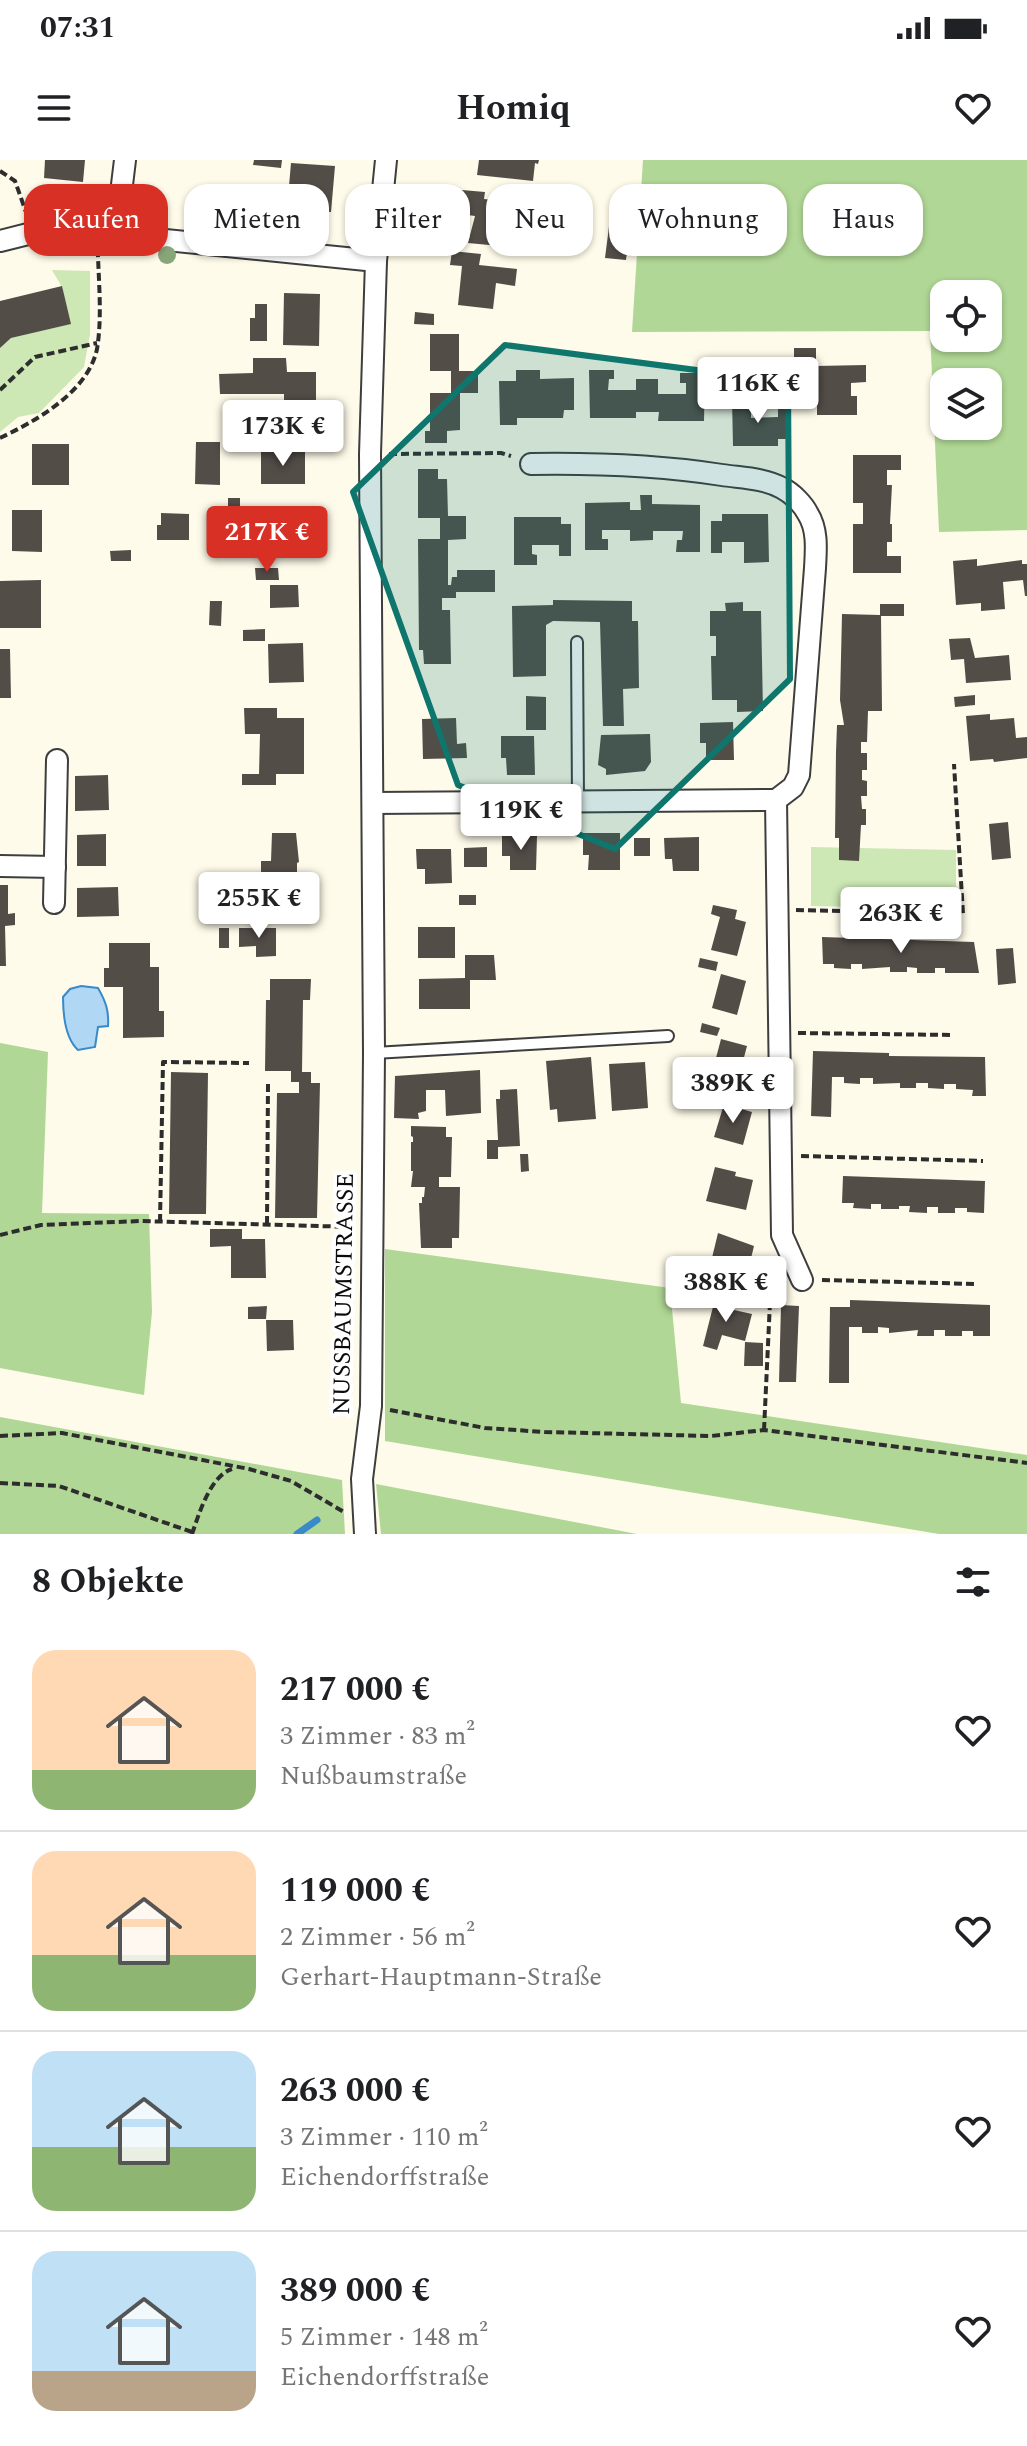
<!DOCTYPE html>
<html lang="de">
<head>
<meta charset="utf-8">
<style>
  :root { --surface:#fff; --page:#f6f6f6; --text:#202124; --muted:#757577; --line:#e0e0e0; --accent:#d93025 }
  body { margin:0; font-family:Spectral,serif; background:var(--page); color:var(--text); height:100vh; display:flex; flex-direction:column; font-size:30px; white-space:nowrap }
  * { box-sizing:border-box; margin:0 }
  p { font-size:26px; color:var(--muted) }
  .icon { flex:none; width:44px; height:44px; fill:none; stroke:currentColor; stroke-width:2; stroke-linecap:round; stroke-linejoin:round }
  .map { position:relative; height:1374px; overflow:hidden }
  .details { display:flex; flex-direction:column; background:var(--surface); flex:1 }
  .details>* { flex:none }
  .top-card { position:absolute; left:24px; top:24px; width:980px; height:72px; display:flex; gap:16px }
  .buttons { position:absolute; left:930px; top:120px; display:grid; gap:16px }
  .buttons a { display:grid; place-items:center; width:72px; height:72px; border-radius:16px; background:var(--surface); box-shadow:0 2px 6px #0004; font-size:40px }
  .price { position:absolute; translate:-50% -68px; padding:0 18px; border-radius:8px; background:#fff; color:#222; font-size:26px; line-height:52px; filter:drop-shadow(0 2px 4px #0008) }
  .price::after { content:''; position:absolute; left:50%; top:48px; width:24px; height:18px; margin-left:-12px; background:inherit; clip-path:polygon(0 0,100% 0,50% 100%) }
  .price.on { background:var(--accent); color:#fff }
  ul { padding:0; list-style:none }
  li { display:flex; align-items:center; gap:24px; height:200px; padding:0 32px }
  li+li { border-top:2px solid var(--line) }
  li span { display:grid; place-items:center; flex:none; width:224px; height:160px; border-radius:24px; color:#555 }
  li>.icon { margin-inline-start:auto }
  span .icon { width:96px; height:96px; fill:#fffc; stroke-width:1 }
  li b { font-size:34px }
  h2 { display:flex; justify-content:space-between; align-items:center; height:96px; padding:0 32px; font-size:34px }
  .pill { padding:0 28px; border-radius:24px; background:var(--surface); box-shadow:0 2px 6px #0004; font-size:28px; line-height:72px }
  .pill.on { background:var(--accent); color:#fff }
  .status { display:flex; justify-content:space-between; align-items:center; height:56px; padding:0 40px; background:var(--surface); direction:ltr }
  .status svg { height:22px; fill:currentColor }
  header { display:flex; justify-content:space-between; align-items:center; height:104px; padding:0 32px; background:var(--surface); font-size:36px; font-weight:700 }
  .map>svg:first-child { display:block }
  .green { fill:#cde7b5 }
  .forest { fill:#b0d795; fill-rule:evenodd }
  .water { fill:#b0d8f4; stroke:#398ac9; stroke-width:2 }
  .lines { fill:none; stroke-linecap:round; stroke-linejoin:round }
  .stream { stroke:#398ac9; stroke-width:7 }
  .building { fill:#534d48 }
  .service-casing { stroke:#3e3e3e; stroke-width:14 }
  .minor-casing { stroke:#3e3e3e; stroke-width:24 }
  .path { stroke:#2d2d2d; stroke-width:4; stroke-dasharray:8 4; stroke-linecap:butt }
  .service { stroke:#fff; stroke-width:10 }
  .minor { stroke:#fff; stroke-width:20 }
  .tree { fill:#89a67a }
  .marked { fill:#0f766e; fill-opacity:0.2; stroke:#0f766e; stroke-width:6; stroke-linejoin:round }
  .labels { text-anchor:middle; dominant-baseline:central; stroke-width:8; stroke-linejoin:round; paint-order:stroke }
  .street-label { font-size:24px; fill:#0b0b0b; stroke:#fff }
</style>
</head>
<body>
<div class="status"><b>07:31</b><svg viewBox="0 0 49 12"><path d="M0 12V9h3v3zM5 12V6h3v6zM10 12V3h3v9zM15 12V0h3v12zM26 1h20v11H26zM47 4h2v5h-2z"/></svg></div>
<header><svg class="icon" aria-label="menu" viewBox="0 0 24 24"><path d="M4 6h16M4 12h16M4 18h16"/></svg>Homiq<svg class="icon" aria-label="heart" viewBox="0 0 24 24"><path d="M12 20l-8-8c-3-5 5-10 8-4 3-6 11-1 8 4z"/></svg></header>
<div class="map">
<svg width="1027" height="1374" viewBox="0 0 1027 1374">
  <rect width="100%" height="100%" fill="#fefbea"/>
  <!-- green -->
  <g class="green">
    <path d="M52 110 90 111V174L84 207 39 253 18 257 0 272V188L11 178 70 164 62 127Z"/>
    <path d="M811 687 956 690V749L811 746Z"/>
  </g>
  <!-- forest -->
  <g class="forest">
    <path d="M643 0H1027V370L939 372 930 171 632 172ZM988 134V178H944V134ZM988 222V266H944V222Z"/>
    <path d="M0 883 48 892 42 1053 149 1054 152 1152 144 1235 0 1208Z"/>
    <path d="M385 1089 670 1128 681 1243 1027 1295V1374H939L385 1281Z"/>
    <path d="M0 1257 342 1320 345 1374H0Z"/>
    <path d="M376 1324 637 1374H381Z"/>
  </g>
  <!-- water -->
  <path class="water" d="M81 826 98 828C106 842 109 851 108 866L98 867 95 887 78 890C65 878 63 855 63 837L70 829Z"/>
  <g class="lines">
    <!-- stream -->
    <path class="stream" d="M297 1374 317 1360"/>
  </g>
  <!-- building -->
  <g class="building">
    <path d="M45 0H85L83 22 44 18Z"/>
    <path d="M254 0H282L281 8 253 5Z"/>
    <path d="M479 0H539L538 4 535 3 533 21 477 15Z"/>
    <path d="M291 3 335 6 331 52 287 49Z"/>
    <path d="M462 30 485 32 484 39 524 43 519 88 468 83 475 56 460 54Z"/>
    <path d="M611 51 632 54 626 100 605 98Z"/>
    <path d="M452 91 481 94 479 105 517 109 515 126 496 123 493 149 458 145 462 106 450 105Z"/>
    <path d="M62 126 71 164 11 178 0 188V141Z"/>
    <path d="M284 133 320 134 319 186 283 185Z"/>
    <path d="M255 144H267V181H250V158H255Z"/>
    <path d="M415 152 434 154V165L414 164Z"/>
    <path d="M430 174H459V211H478V233H460V270L447 271V283H425V271H430V233H451V211H430Z"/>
    <path d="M794 188H816V206L866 205V222L851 223V236H857V255H817V233L794 222Z"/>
    <path d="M253 198H286L287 212H316V257H284V234H220L219 214 253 213Z"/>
    <path d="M516 210H540V219L574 218V250H564L563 258H517V265H500L499 221H516Z"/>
    <path d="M589 210H614V219H609L608 230H636V219H658V234H686V223H680V213H705L704 261H658L659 252H636V258H590Z"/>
    <path d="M732 239H757L756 249 751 250V258L778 257V247H789V279H778V286H733Z"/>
    <path d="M196 282H220V325L195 324Z"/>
    <rect x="32" y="284" width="37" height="41"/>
    <path d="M305 291V324H261V292Z"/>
    <path d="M853 295H901V310H887V325H892L890 364H892V382H887V396H901V413H853V364H863V343H853Z"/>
    <path d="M418 309H438V319H447L448 356H466V379L448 380V425H451L452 417H457V410H495V432H456V438H442V450H450L451 504H424L423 490H419L418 379H440V358H418Z"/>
    <path d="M640 335H652V344L700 345V392H676L677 380H682L683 371H653V380L630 381V370H602V379H608V390H585V343L630 342V350H641Z"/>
    <rect x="228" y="338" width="12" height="19"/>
    <path d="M12 350H42V392L12 391Z"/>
    <path d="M161 353 189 354V380H157V365H161Z"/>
    <path d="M722 354H768L769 402 744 403V382H722V393H711V361H722Z"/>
    <path d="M304 355V381L266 382V356Z"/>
    <path d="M514 357H561V364H571V396H559V385H532V394L537 395V405H514Z"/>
    <path d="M131 390V401H111L110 391Z"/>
    <path d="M977 399V406L1022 400V404H1027V436H1025L1023 420 1003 422 1005 449 981 451V443L956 445 953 401Z"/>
    <path d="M255 408H278L279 420H256Z"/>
    <path d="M41 420V468H0V421Z"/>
    <path d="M270 425H298L299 447 270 448Z"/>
    <path d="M553 440 632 441V461H638L639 528 623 529 624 566H603L600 462 553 461 546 465V516L513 517 512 446 553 445Z"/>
    <path d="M210 441H222L221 466 209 465Z"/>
    <path d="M743 442V451H761L763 551 737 552V540H712L711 496H716V476H710V451H726L725 443Z"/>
    <path d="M880 444H904V456H881L882 551H868L867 582H861V593H867V610H862V620L867 621V636H861L862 649H866V665H861L859 701 839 700V678H835L836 592 837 565H844L840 540 842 454 880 455Z"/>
    <path d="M265 469V481H243V470Z"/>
    <path d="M970 478 975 498 1009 495 1011 520 966 523 964 499 951 500 949 479Z"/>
    <path d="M303 483 304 522 269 523 268 484Z"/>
    <path d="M0 489H10L11 538H0Z"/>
    <path d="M975 535V545L955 547 954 537Z"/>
    <path d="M526 536 546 537V570H526Z"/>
    <path d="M244 548H277V558H304V614H276V625H242V614H259L260 574H245Z"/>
    <path d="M990 554V560L1014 558 1016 578 1027 577V598L994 602 993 599 970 601 966 556Z"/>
    <path d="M456 558 457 584 466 583 467 598 423 599 422 559Z"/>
    <path d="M733 562 734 600H706V583H700V563Z"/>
    <path d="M650 574 651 602 645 611 606 615V609L598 605 601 575Z"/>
    <path d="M501 576H534L535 615H507L506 598H501Z"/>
    <path d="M108 615 109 650 75 651V616Z"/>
    <path d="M1008 662 1011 698 992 700 989 664Z"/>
    <path d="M272 673H296L299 702 297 703V717L261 715V701H271Z"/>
    <path d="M583 673H620V710H588L589 695H583Z"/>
    <path d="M106 674V706H77V675Z"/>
    <path d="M502 676H537L536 710H510V696H502Z"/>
    <path d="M699 677V711H673L672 699H665L664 678Z"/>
    <rect x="634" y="678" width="16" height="18"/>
    <path d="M487 687V707H464V688Z"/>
    <path d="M416 689H451L452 723 425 724V709H417Z"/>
    <path d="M0 725H8V754L15 753V765L5 766 6 806H0Z"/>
    <path d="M118 727 119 756 77 757V728Z"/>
    <rect x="459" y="735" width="17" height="10"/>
    <path d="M713 745 737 750 735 759 746 762 737 796 711 790 720 757 711 754Z"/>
    <rect x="418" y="767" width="37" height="31"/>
    <rect x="219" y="768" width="10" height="20"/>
    <path d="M239 768H276V796L256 797V786L239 787Z"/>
    <path d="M822 777 974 782 979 813H945V808H935V813H917V808L907 807V812H890V807L862 809V804H851V809L834 808V804H823Z"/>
    <path d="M109 783H150V807H159V851H164V877L123 878V827H104V808H109Z"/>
    <path d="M1013 788 1016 823 998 825 996 789Z"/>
    <path d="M465 795H494L496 820H470V849H419V819L465 818Z"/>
    <path d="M700 798 718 802 716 811 698 807Z"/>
    <path d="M721 814 746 821 737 855 712 848Z"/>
    <path d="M270 819H311L310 840H303L302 912H311V923H320L317 1058H275L277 933H299V922H291V911H265L266 840H270Z"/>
    <path d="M702 863 720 868 717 876 700 872Z"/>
    <path d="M721 879 747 886 738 920 712 913Z"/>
    <path d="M813 891 889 893V896L985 897 986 936H972L973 930 956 929V924H944V929L928 928V923H916V928H900V923L873 924V918H860V924L844 923V917H832L831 957 811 956Z"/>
    <path d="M591 897 596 959 558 962 557 949 550 950 546 901Z"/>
    <path d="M645 902 648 948 612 951 609 904Z"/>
    <path d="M480 910 481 953 446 956 445 930H426V951L418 953 419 959 394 958 395 916Z"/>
    <path d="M171 912 208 913 206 1054H169Z"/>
    <path d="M708 928 725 933 722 943 705 938Z"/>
    <path d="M517 929 520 986 498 987V999H487V980H498L496 939H500V930Z"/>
    <path d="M724 944 752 952 743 985 714 977Z"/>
    <path d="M411 966 446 967V977H452L451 1017H439V1027H460L459 1078H452V1088H421L419 1043H422V1037H424L425 1027H411L413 1011H411V982H413V977L411 976Z"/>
    <path d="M520 994H528L529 1011 521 1012Z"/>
    <path d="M715 1007 736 1012 735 1016 753 1020 746 1050 706 1041Z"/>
    <path d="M843 1016 985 1021 984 1053 967 1052V1048H955V1053H938V1047H927V1053L909 1052 910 1046H899V1049H881V1044H871V1049L853 1048 854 1043H842Z"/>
    <path d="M210 1069H242V1079H265L266 1118H231V1086L210 1087Z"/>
    <path d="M718 1073 754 1086 747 1115 710 1106Z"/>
    <path d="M715 1139 736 1144 734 1150 752 1154 745 1181 722 1175 717 1190 703 1186Z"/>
    <path d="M850 1140 990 1145V1176H973V1171H962V1176H945V1170H934V1176H917L918 1170 889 1173V1168L878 1167V1173H862V1167H849V1223H829L830 1147H850Z"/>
    <path d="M781 1145 799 1146 796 1222H779Z"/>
    <path d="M267 1146 266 1159H248V1147Z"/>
    <path d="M266 1160H293L294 1190 267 1191Z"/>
    <path d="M745 1182 763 1183V1206H744Z"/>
  </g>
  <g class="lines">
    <!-- service casing -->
    <g class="service-casing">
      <g id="service">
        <path d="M577 482 578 641"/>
        <path d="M374 893 668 876"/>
      </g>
    </g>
    <!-- minor casing -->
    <g class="minor-casing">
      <g id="minor">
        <path d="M116 74 125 0"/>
        <path d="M0 81 40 71H76L376 101"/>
        <path d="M531 304C597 303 657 305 722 315 742 318 764 318 782 328 792 333 803 344 808 354 818 370 816 390 815 408L799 615 793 627 776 640 782 1075 802 1120"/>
        <path d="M373 643 776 640"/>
        <path d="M0 706 55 707"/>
        <path d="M54 743 57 600"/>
        <path d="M365 1374 362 1319 371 1246 374 893 370 294 376 101 386 0"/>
      </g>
    </g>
    <!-- path -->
    <g class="path">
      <path d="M0 11 15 21 27 55"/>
      <path d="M0 230 35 197 97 183"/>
      <path d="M0 278C36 261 88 232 97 189 102 159 99 126 98 96"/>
      <path d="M389 294 501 293 511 296"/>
      <path d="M796 750 963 754 954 604"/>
      <path d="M798 873 954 875"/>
      <path d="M801 996 983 1001"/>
      <path d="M160 1062 163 902 249 903"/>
      <path d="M267 1064 268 924"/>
      <path d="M0 1075 41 1065 141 1061 353 1067"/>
      <path d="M822 1120 976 1124"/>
      <path d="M390 1250 485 1268 545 1272 711 1276 764 1270 1027 1303"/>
      <path d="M764 1270 770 1142 785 1132"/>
      <path d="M0 1276 62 1273 249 1309 291 1321 344 1352"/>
      <path d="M0 1323 59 1326 192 1372"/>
      <path d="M192 1374C199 1354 210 1316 232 1309"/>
    </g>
    <!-- service -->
    <use href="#service" class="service"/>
    <!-- minor -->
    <use href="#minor" class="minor"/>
  </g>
  <!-- trees -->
  <circle class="tree" cx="167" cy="95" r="9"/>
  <!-- marked area -->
  <path class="marked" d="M505 185 788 222 790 519 615 689 458 625 353 332Z"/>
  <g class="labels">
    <!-- street labels -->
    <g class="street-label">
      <text transform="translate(344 1134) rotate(-89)">NUSSBAUMSTRASSE</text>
    </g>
  </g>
</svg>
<div class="buttons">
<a><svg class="icon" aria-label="locate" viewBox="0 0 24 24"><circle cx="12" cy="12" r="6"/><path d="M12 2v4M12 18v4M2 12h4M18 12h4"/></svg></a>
<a><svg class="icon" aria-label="layers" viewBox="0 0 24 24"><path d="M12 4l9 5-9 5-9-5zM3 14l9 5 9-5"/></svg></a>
</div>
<b class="price" style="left:758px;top:265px">116K €</b>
<b class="price" style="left:283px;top:308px">173K €</b>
<b class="price on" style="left:267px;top:414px">217K €</b>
<b class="price" style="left:521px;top:692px">119K €</b>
<b class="price" style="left:259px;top:780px">255K €</b>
<b class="price" style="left:901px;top:795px">263K €</b>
<b class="price" style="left:733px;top:965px">389K €</b>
<b class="price" style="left:726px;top:1164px">388K €</b>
<div class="top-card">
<a class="pill on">Kaufen</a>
<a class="pill">Mieten</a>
<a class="pill">Filter</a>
<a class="pill">Neu</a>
<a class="pill">Wohnung</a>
<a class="pill">Haus</a>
</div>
</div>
<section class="details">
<h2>8 Objekte<svg class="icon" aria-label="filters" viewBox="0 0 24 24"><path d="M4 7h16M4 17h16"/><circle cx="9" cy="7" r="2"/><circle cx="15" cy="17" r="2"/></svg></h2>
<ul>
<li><span style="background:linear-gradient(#ffd9b3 75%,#8fb573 0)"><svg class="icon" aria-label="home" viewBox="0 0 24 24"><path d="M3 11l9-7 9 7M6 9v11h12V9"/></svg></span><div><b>217 000 €</b><p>3 Zimmer · 83 m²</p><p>Nußbaumstraße</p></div><svg class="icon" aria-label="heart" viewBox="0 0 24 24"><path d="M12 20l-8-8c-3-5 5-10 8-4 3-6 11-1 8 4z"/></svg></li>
<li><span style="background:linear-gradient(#ffd9b3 65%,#8fb573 0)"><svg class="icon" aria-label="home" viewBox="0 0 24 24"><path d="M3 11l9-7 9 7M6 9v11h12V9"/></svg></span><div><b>119 000 €</b><p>2 Zimmer · 56 m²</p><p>Gerhart-Hauptmann-Straße</p></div><svg class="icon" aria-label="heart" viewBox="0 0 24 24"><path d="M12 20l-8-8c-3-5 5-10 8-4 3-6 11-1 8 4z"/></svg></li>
<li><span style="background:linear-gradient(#bfe0f5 60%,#8fb573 0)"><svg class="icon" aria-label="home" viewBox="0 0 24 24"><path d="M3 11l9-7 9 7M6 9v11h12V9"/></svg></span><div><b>263 000 €</b><p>3 Zimmer · 110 m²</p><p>Eichendorffstraße</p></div><svg class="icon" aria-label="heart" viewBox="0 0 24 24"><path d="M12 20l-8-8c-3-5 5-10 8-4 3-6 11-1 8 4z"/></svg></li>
<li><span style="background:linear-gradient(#bfe0f5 75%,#b9a48a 0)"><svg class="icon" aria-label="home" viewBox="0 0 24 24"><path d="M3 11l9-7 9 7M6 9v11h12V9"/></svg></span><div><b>389 000 €</b><p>5 Zimmer · 148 m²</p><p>Eichendorffstraße</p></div><svg class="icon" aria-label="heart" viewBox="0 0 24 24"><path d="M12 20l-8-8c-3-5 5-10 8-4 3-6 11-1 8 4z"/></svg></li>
</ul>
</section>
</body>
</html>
